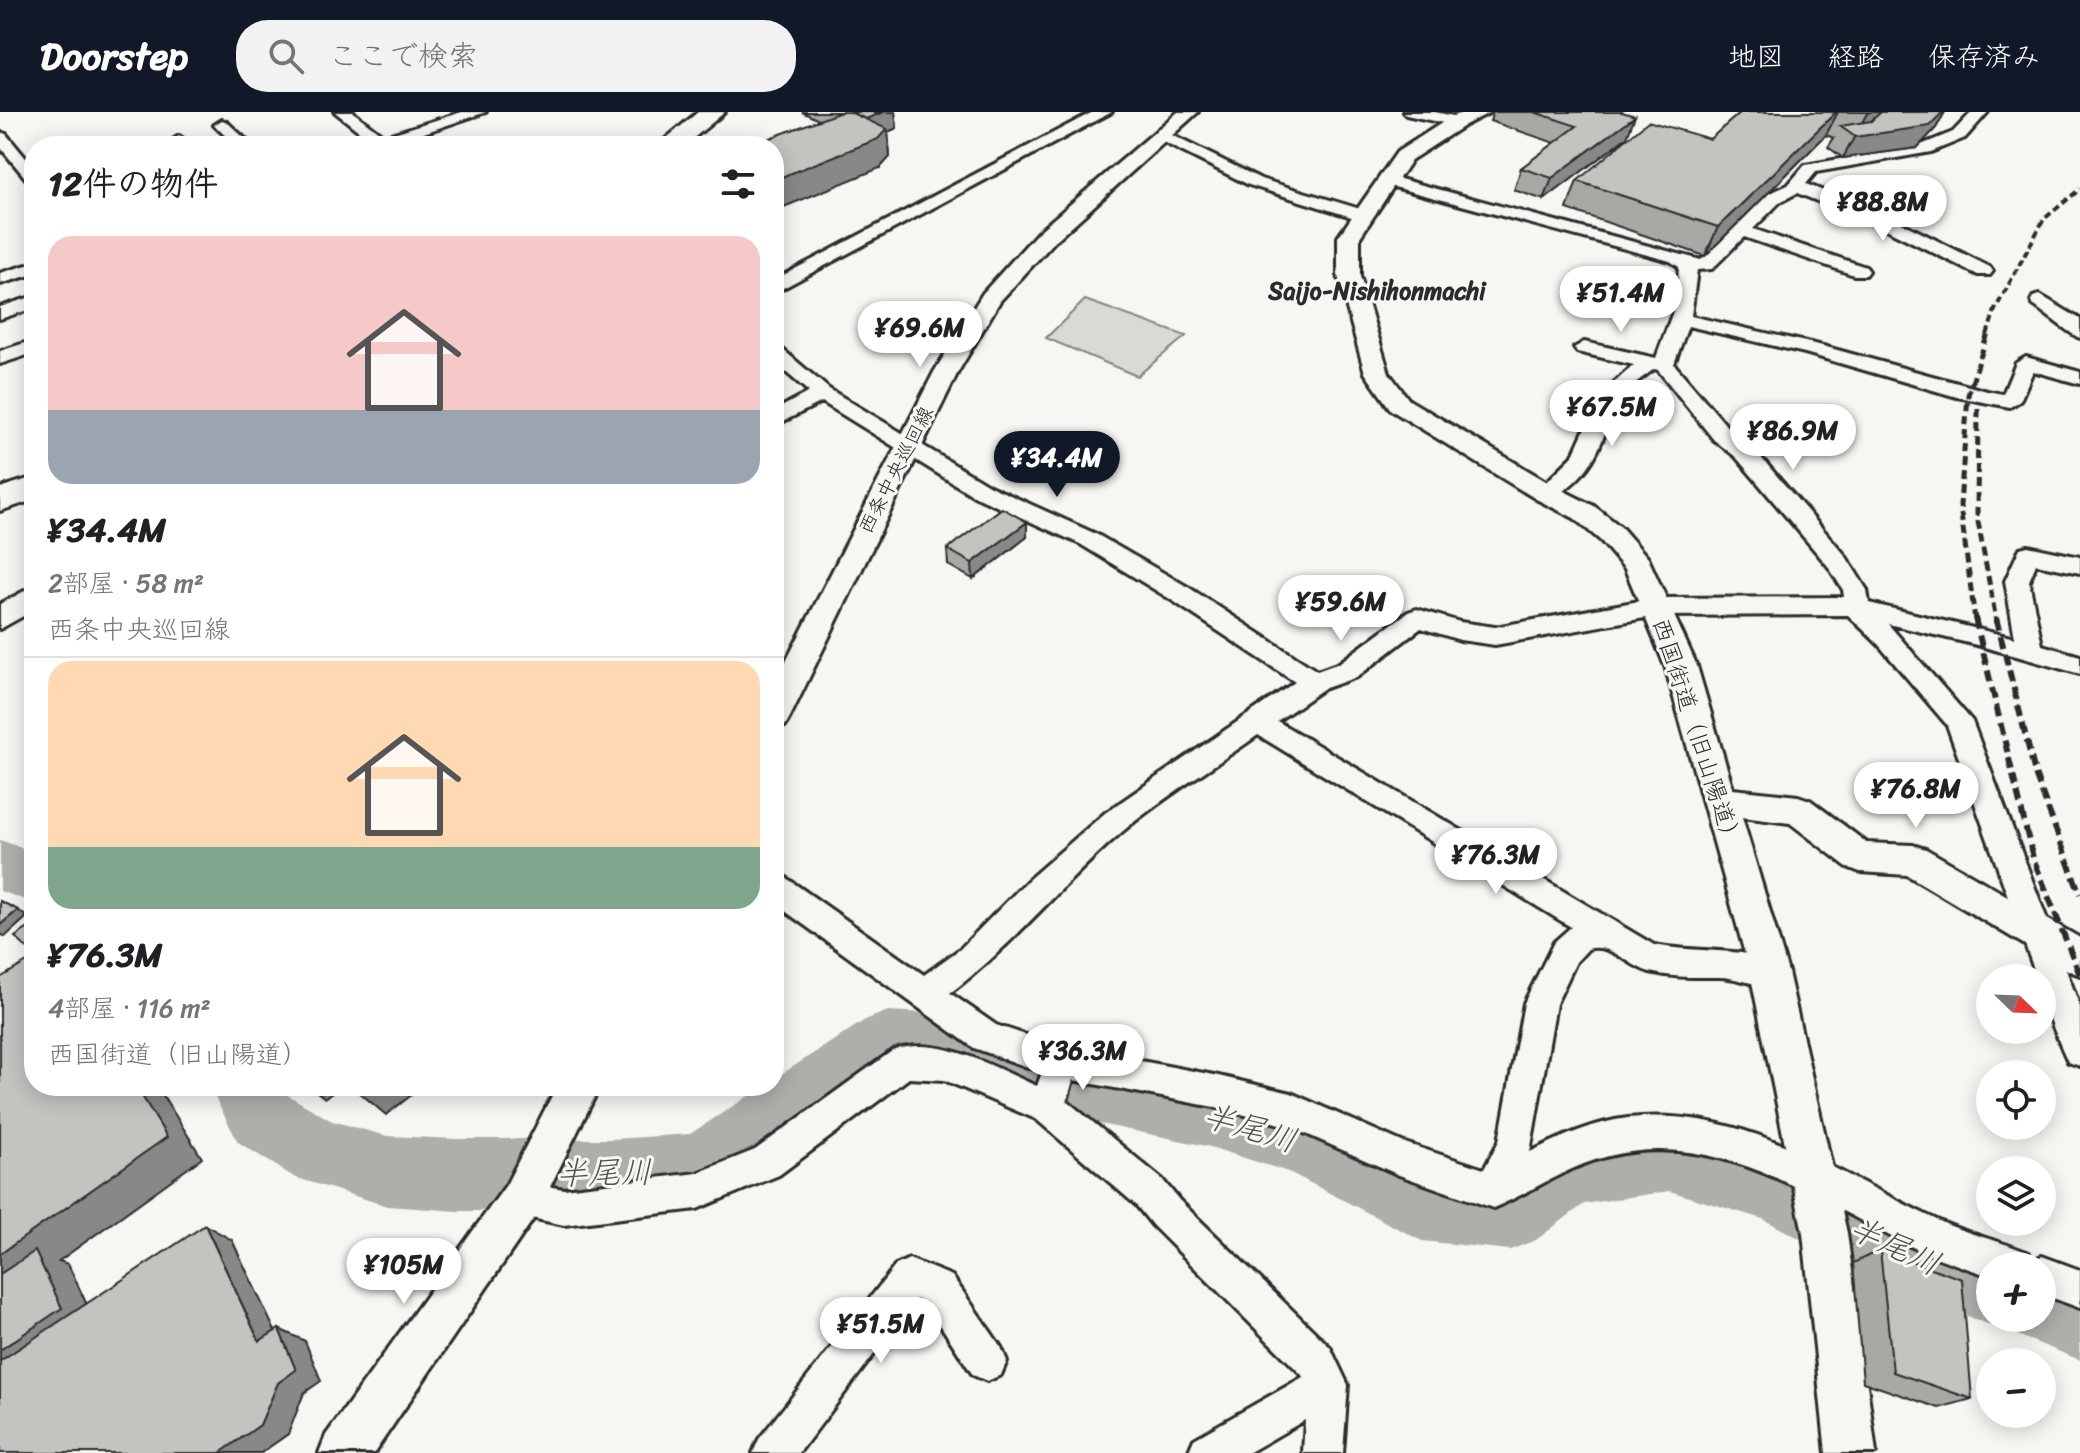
<!DOCTYPE html>
<html lang="ja">
<head>
<meta charset="utf-8">
<style>
  :root { --surface:#fff; --page:#f2f2f2; --text:#202124; --muted:#757577; --line:#e0e0e0; --accent:#111827 }
  body { margin:0; font-family:Sriracha,"Klee One",sans-serif; background:var(--page); color:var(--text); height:100vh; display:flex; flex-direction:column; font-size:30px; white-space:nowrap }
  * { box-sizing:border-box; margin:0 }
  p { font-size:26px; color:var(--muted) }
  .icon { flex:none; width:44px; height:44px; fill:none; stroke:currentColor; stroke-width:2; stroke-linecap:round; stroke-linejoin:round }
  .map { position:relative; flex:1; overflow:hidden }
  .side { position:absolute; left:24px; top:24px; width:760px; height:960px; display:flex; flex-direction:column; background:var(--surface); border-radius:32px; box-shadow:0 4px 20px #0003 }
  .side>* { flex:none }
  .needle { width:52px; rotate:113deg }
  .buttons { position:absolute; left:1976px; top:852px; display:grid; gap:16px }
  .buttons a { display:grid; place-items:center; width:80px; height:80px; border-radius:50%; background:var(--surface); box-shadow:0 4px 20px #0003; font-size:40px }
  .price { position:absolute; translate:-50% -68px; padding:0 18px; border-radius:28px; background:#fff; color:#222; font-size:26px; line-height:52px; filter:drop-shadow(0 2px 4px #0008) }
  .price::after { content:''; position:absolute; left:50%; top:48px; width:24px; height:18px; margin-left:-12px; background:inherit; clip-path:polygon(0 0,100% 0,50% 100%) }
  .price.selected { background:var(--accent); color:#fff }
  ul { padding:0; list-style:none }
  li { display:grid; align-content:center; gap:16px; height:424px; padding:0 24px }
  li+li { border-top:2px solid var(--line) }
  li span { display:grid; place-items:center; height:248px; border-radius:24px; color:#555 }
  li>.icon { margin-inline-start:auto }
  span .icon { width:144px; height:144px; fill:#fffc; stroke-width:1 }
  li b { font-size:34px }
  h2 { display:flex; justify-content:space-between; align-items:center; height:96px; padding:0 24px; font-size:34px }
  header { display:flex; align-items:center; gap:48px; box-sizing:border-box; height:112px; padding:0 40px; background:var(--accent); color:#fff }
  header strong { font-size:38px }
  nav { display:flex; gap:44px; margin-inline-start:auto; font-size:28px }
  .search { width:560px; height:72px; background:var(--page); display:flex; align-items:center; gap:20px; box-sizing:border-box; padding:0 28px; border-radius:32px; color:var(--muted); font-size:30px }
  .map>svg:first-child { display:block }
  .green { fill:#d9d9d5; stroke:#828280; stroke-width:2 }
  .lines { fill:none; stroke-linecap:round; stroke-linejoin:round }
  .river { fill:#aeaeab; fill-rule:evenodd }
  .minor-casing { stroke:#2b2b2b; stroke-width:6 }
  .tertiary-casing { stroke:#2b2b2b; stroke-width:6 }
  .trunk-casing { stroke:#2b2b2b; stroke-width:6 }
  .minor { fill:#f6f6f2; fill-rule:evenodd }
  .tertiary { fill:#f6f6f2; fill-rule:evenodd }
  .trunk { fill:#f6f6f2; fill-rule:evenodd }
  .rail-far2 { stroke:#2b2b2b; stroke-width:4; stroke-dasharray:7 4; stroke-linecap:butt }
  .rail-far1 { stroke:#2b2b2b; stroke-width:5; stroke-dasharray:9 5; stroke-linecap:butt }
  .rail { stroke:#2b2b2b; stroke-width:6; stroke-dasharray:12 6; stroke-linecap:butt }
  .wall { fill:#a8a8a5; stroke:#2b2b2b; stroke-width:2 }
  .shaded-wall { fill:#888886; stroke:#2b2b2b; stroke-width:2 }
  .building { fill:#c3c3c0; stroke:#2b2b2b; stroke-width:2 }
  .labels { text-anchor:middle; dominant-baseline:central; stroke-width:6; stroke-linejoin:round; paint-order:stroke }
  .far-street-label { font-size:20px; fill:#2b2b2b; stroke:#f6f6f2 }
  .far-quarter-label { font-size:24px; font-weight:bold; fill:#2b2b2b; stroke:#f6f6f2 }
  .street-label { font-size:24px; fill:#2b2b2b; stroke:#f6f6f2 }
  .near-water-label { font-size:32px; font-style:italic; fill:#525251; stroke:#f6f6f2 }
</style>
</head>
<body>
<header>
<strong>Doorstep</strong>
<div class="search"><svg class="icon" aria-label="search" viewBox="0 0 24 24"><circle cx="10" cy="10" r="6"/><path d="M15 15l6 6"/></svg>ここで検索</div>
<nav><a>地図</a><a>経路</a><a>保存済み</a></nav>
</header>
<div class="map">
<svg width="2080" height="1341" viewBox="0 0 2080 1341">
  <rect width="100%" height="100%" fill="#f6f6f2"/>
  <filter id="ink" filterUnits="userSpaceOnUse"><feTurbulence type="fractalNoise" baseFrequency=".0125" numOctaves="2"/><feDisplacementMap in="SourceGraphic" scale="16" xChannelSelector="R" yChannelSelector="G"/><feConvolveMatrix kernelMatrix="1 2 1 2 8 2 1 2 1" color-interpolation-filters="sRGB"/></filter>
  <g filter="url(#ink)">
    <!-- green -->
    <path class="green" d="M1085 188 1186 224 1137 264 1046 226Z"/>
    <g class="lines">
      <!-- river -->
      <g class="river">
        <path d="M0 728 34 740V791L0 779Z"/>
        <path d="M888 899 927 901 1023 932 1207 968 1306 998 1428 1057 1501 1065 1545 1034 1570 1024 1669 1009 1776 1039 1929 1115 2017 1148 2019 1154H1990V1206H2006L1990 1213 1885 1171 1763 1107 1669 1079 1584 1092 1536 1128 1510 1138 1422 1129 1291 1061 1207 1034 1023 996 927 963 898 961 725 1082 700 1092 614 1099H457L387 1094 294 1065 238 1030 209 974H281L286 982 332 1009 387 1024 457 1027H614L690 1022 764 974H774V967L865 908Z"/>
        <path d="M2042 1157 2080 1172V1248L2015 1222 2008 1206H2042Z"/>
      </g>
      <!-- minor casing -->
      <g class="minor-casing">
        <g id="minor">
          <path d="M335 0H353L384 24 462 0H486L394 31 396 34H359L370 28Z"/>
          <path d="M1093 0H1112L774 181V168Z"/>
          <path d="M1403 0H1435L1463 6 1466 9 1458 14 1406 3Z"/>
          <path d="M1972 0H1988L1965 26 1931 40 1816 60 1806 72 1894 107 1990 155 1993 159 1990 163H1978L1882 115 1797 81 1780 90 1753 117 1866 155 1869 159 1866 163H1854L1744 125 1712 157 1697 158 1691 204 1819 233 1987 279 2003 282 2016 251 2026 245 2080 260V272L2033 259 2020 289 2010 295 1957 285 1805 241 1688 214 1674 252 1730 318 1752 335 1845 443 1867 478 1869 491 2015 526 2005 469 2020 436 2028 434 2080 445V461L2036 452 2029 469 2042 533 2080 544V562L1977 533 1888 512 1972 609 2080 895V954L2068 950C2057 925 2042 893 2042 866H2037L1947 613 1878 532 1848 503 1656 504 1495 533 1460 528 1421 516 1357 565 1323 577 1277 609 1654 833C1697 841 1739 835 1780 850L1785 860 1780 870C1759 878 1740 865 1719 865 1695 865 1675 866 1650 860 1630 855 1610 830 1588 837L1576 850 1556 892 1530 1040C1561 1025 1594 1010 1628 1006 1742 993 1839 1062 1937 1108 1966 1122 1999 1128 2029 1141L2032 1148 2042 1144 2080 1158V1196L2042 1182V1154H1990V1164C1963 1155 1936 1146 1910 1134 1816 1088 1720 1017 1609 1044 1567 1054 1532 1080 1493 1096L1399 1063 1288 1014 1214 995 1073 968 1067 989 1162 1067 1179 1088 1330 1235 1348 1273 1343 1341H1303L1305 1308 1248 1341H1188L1194 1327 1303 1265 1302 1263 1153 1114 1136 1093 1036 1007 944 968 909 966 779 1063 697 1097 564 1113 508 1101 503 1088 508 1075 521 1070 564 1077 697 1061 755 1038 892 939C939 921 995 957 1037 974L1042 960 974 936 774 791V761L785 765 924 863 960 837 1029 767 1105 701 1295 570 1170 487 1080 432 974 384 822 290 774 314V299L809 280 774 250V234L781 236 829 277 990 374 1096 422 1188 475 1317 559 1339 551 1408 500 1417 497 1460 510 1495 515 1656 486 1844 485 1843 478 1828 454 1736 345 1714 328 1658 258 1654 257C1644 265 1632 272 1625 282 1609 302 1605 328 1592 349 1582 365 1556 391 1538 386L1535 381 1572 345 1591 303 1608 276 1634 253 1577 240 1574 236 1584 230 1656 246 1676 191 1679 155 1670 149 1383 72 1381 69 1389 64 1701 148 1768 82 1788 73 1805 53 1921 33 1953 20ZM1258 623 1571 815 1554 830 1524 891 1499 1029 1484 1057 1402 1030 1291 981 1214 963 1053 932 996 913 950 881C1013 834 1063 770 1123 719 1165 684 1213 655 1258 623Z"/>
          <path d="M222 8 227 10 253 34H236L214 13Z"/>
          <path d="M1163 19 1261 67 1367 99 1370 103 1361 108 1249 73 1157 27 1155 24Z"/>
          <path d="M0 20 6 22 34 56V71L28 69 0 35Z"/>
          <path d="M179 24 193 34H175L171 29Z"/>
          <path d="M34 151V162L0 172V161Z"/>
          <path d="M2040 183 2080 207V226C2071 223 2044 200 2033 193L2031 189 2033 185Z"/>
          <path d="M34 184V196L0 207V195Z"/>
          <path d="M34 228V241L0 252V239Z"/>
          <path d="M909 1147 952 1164 1001 1235 1007 1249 1001 1263 987 1269 973 1263 926 1191 916 1187 799 1341H753L759 1327 896 1153Z"/>
        </g>
      </g>
      <!-- tertiary casing -->
      <g class="tertiary-casing">
        <g id="tertiary">
          <path d="M1178 0H1198L1054 130 1000 189 958 260 790 605 785 614 774 617V573L934 260 983 181 1038 120Z"/>
          <path d="M1465 0H1491L1465 13 1411 48 1360 125V164L1389 261 1409 288 1556 375 1594 394 1621 415 1648 446 1697 554 1733 677 1798 684 1810 688 1867 731 1913 733 1926 737 2080 826V863L2067 858 1907 763 1860 760 1847 755 1790 711 1742 705 1788 860 1847 1121 1876 1341H1826L1803 1121 1750 860 1665 554 1641 495 1625 457 1601 429 1574 406 1536 387 1391 298 1365 261 1338 164V125L1397 40 1451 5Z"/>
          <path d="M34 474V498L0 517V492Z"/>
          <path d="M557 974H600L536 1103 374 1341H319L326 1323 506 1073Z"/>
        </g>
      </g>
      <!-- trunk casing -->
      <g class="trunk-casing">
        <g id="trunk">
          <path d="M698 0H725L684 34H657Z"/>
          <path d="M34 365V388L0 399V376Z"/>
        </g>
      </g>
      <!-- minor -->
      <use href="#minor" class="minor"/>
      <!-- tertiary -->
      <use href="#tertiary" class="tertiary"/>
      <!-- trunk -->
      <use href="#trunk" class="trunk"/>
      <!-- rail-far2 -->
      <path class="rail-far2" d="M1987 223 1995 198 2044 107 2080 77"/>
      <!-- rail-far1 -->
      <g class="rail-far1">
        <path d="M1978 297 1977 404 1996 508"/>
        <path d="M1975 508 1960 394 1968 283 1988 221"/>
      </g>
      <!-- rail -->
      <g class="rail">
        <path d="M1975 506 2033 746 2080 863"/>
        <path d="M1996 506 2036 665 2080 782"/>
      </g>
    </g>
    <!-- wall -->
    <g class="wall">
      <path d="M802 0H895L897 16 888 20 890 45 880 56 819 8Z"/>
      <path d="M1493 0H1622L1627 25 1544 88 1514 78 1521 56 1555 31 1490 9Z"/>
      <path d="M1741 0H1945L1936 16 1917 36 1843 46 1828 35 1834 26 1826 23 1705 144 1567 97 1577 69 1710 27Z"/>
      <path d="M1027 410V425L973 467 948 453 947 437Z"/>
      <path d="M1880 1138 1972 1287 1939 1296 1863 1270 1853 1151Z"/>
    </g>
    <!-- shaded-wall -->
    <g class="shaded-wall">
      <path d="M883 0H895L897 16 888 20 890 45 880 56 774 99V68L863 8Z"/>
      <path d="M1836 0H1838L1826 23 1705 144 1718 115Z"/>
      <path d="M1869 0H1945L1936 16 1917 36 1843 46 1866 3Z"/>
      <path d="M1635 4 1627 25 1544 88 1552 66Z"/>
      <path d="M1027 410V425L973 467 972 451Z"/>
      <path d="M18 798 27 805 5 825 0 821V813Z"/>
      <path d="M136 974H157L202 1046 59 1149 68 1152 94 1208 0 1274V1142Z"/>
      <path d="M309 974H342L325 986Z"/>
      <path d="M367 974H423L386 1003 359 980Z"/>
      <path d="M205 1113 232 1128 285 1240 259 1229Z"/>
      <path d="M279 1217 305 1229 321 1269 304 1281 288 1322 261 1341H220Z"/>
    </g>
    <!-- building -->
    <g class="building">
      <path d="M841 0H850L887 17 878 27 774 68V34H748Z"/>
      <path d="M850 0H883L866 7Z"/>
      <path d="M1534 0H1622L1635 4 1552 66 1521 56 1577 14Z"/>
      <path d="M1741 0H1836L1718 115 1577 69 1648 9 1710 27Z"/>
      <path d="M1881 0H1943L1929 14 1855 25 1840 14 1871 9Z"/>
      <path d="M1002 396 1027 410 972 451 947 437Z"/>
      <path d="M0 789 18 798 0 813Z"/>
      <path d="M30 815 34 819V843L15 825Z"/>
      <path d="M34 846V974H136L167 1025 0 1142V866Z"/>
      <path d="M355 974H367L359 980Z"/>
      <path d="M205 1113 259 1229 279 1217 296 1258 278 1271 260 1313 220 1341H0V1249Z"/>
      <path d="M1880 1138 1962 1167 1972 1287 1893 1260Z"/>
      <path d="M35 1139 62 1196 0 1238V1162Z"/>
    </g>
  </g>
  <g class="labels">
    <!-- far-street labels -->
    <g class="far-street-label">
      <text transform="translate(896 358) rotate(-63)">西条中央巡回線</text>
    </g>
    <!-- far-quarter labels -->
    <g class="far-quarter-label">
      <text x="1377" y="179">Saijo-Nishihonmachi</text>
    </g>
    <!-- street labels -->
    <g class="street-label">
      <text transform="translate(1697 621) rotate(72)">西国街道（旧山陽道）</text>
    </g>
    <!-- near-water labels -->
    <g class="near-water-label">
      <text transform="translate(1250 1016) rotate(17)">半尾川</text>
      <text transform="translate(604 1061) rotate(-1)">半尾川</text>
      <text transform="translate(1895 1134) rotate(25)">半尾川</text>
    </g>
  </g>
</svg>
<div class="buttons">
<a><svg class="needle" viewBox="-14 -14 28 28"><path d="M0-13l5 13h-10z" fill="#e53935"/><path d="M0 13l5-13h-10z" fill="#757577"/></svg></a>
<a><svg class="icon" aria-label="locate" viewBox="0 0 24 24"><circle cx="12" cy="12" r="6"/><path d="M12 2v4M12 18v4M2 12h4M18 12h4"/></svg></a>
<a><svg class="icon" aria-label="layers" viewBox="0 0 24 24"><path d="M12 4l9 5-9 5-9-5zM3 14l9 5 9-5"/></svg></a>
<a>+</a>
<a>−</a>
</div>
<b class="price" style="left:1883px;top:131px">¥88.8M</b>
<b class="price" style="left:1621px;top:222px">¥51.4M</b>
<b class="price" style="left:920px;top:257px">¥69.6M</b>
<b class="price" style="left:1612px;top:336px">¥67.5M</b>
<b class="price" style="left:1793px;top:360px">¥86.9M</b>
<b class="price selected" style="left:1057px;top:387px">¥34.4M</b>
<b class="price" style="left:1341px;top:531px">¥59.6M</b>
<b class="price" style="left:1916px;top:718px">¥76.8M</b>
<b class="price" style="left:1496px;top:784px">¥76.3M</b>
<b class="price" style="left:1083px;top:980px">¥36.3M</b>
<b class="price" style="left:404px;top:1194px">¥105M</b>
<b class="price" style="left:881px;top:1253px">¥51.5M</b>
<section class="side">
<h2>12件の物件<svg class="icon" aria-label="filters" viewBox="0 0 24 24"><path d="M4 7h16M4 17h16"/><circle cx="9" cy="7" r="2"/><circle cx="15" cy="17" r="2"/></svg></h2>
<ul>
<li><span style="background:linear-gradient(#f6c9c9 70%,#9aa5b1 0)"><svg class="icon" aria-label="home" viewBox="0 0 24 24"><path d="M3 11l9-7 9 7M6 9v11h12V9"/></svg></span><div><b>¥34.4M</b><p>2部屋 · 58 m²</p><p>西条中央巡回線</p></div></li>
<li><span style="background:linear-gradient(#ffd9b3 75%,#7fa58c 0)"><svg class="icon" aria-label="home" viewBox="0 0 24 24"><path d="M3 11l9-7 9 7M6 9v11h12V9"/></svg></span><div><b>¥76.3M</b><p>4部屋 · 116 m²</p><p>西国街道（旧山陽道）</p></div></li>
</ul>
</section>
</div>
</body>
</html>
